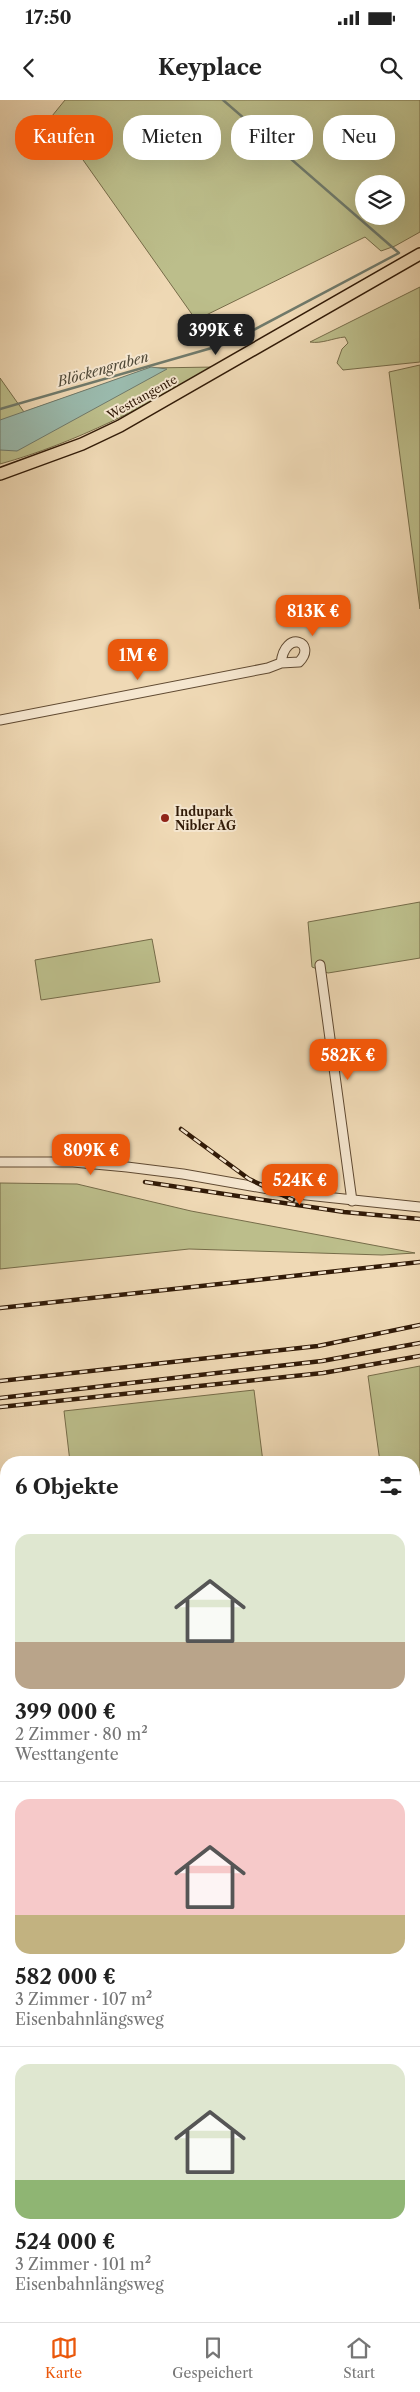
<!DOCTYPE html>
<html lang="de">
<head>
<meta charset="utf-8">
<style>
  :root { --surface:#fff; --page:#f6f6f6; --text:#222; --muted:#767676; --line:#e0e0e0; --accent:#ea580c }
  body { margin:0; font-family:"Libre Caslon Text",serif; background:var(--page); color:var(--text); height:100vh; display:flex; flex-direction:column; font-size:19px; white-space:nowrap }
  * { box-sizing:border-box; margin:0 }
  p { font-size:16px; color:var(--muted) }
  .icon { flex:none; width:28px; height:28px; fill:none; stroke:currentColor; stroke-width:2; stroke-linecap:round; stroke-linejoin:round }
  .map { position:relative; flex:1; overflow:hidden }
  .drawer { position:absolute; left:0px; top:1356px; width:420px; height:866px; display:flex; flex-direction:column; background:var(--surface); border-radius:20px 20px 0 0; box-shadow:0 5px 20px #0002 }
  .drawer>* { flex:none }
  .hud { position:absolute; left:15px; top:15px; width:390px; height:45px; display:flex; gap:10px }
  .controls { position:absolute; left:355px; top:75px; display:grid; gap:10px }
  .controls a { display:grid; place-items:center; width:50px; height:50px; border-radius:50%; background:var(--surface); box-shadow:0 5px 20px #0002; font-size:25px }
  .price { position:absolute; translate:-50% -42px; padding:0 11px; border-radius:10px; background:var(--accent); color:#fff; font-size:16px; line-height:32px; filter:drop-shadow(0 1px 2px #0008) }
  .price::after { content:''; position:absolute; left:50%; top:30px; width:15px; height:11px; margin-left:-8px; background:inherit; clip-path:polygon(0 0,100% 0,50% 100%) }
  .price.selected { background:#222; color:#fff }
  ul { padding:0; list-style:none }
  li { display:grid; align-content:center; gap:10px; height:265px; padding:0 15px }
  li+li { border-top:1px solid var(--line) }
  li span { display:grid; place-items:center; height:155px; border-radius:15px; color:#555 }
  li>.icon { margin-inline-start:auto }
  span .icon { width:90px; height:90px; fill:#fffc; stroke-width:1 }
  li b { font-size:21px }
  h2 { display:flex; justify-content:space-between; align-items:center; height:60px; padding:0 15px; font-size:21px }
  .chip { padding:0 18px; border-radius:20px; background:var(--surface); box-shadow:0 5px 20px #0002; font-size:18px; line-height:45px }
  .chip.selected { background:var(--accent); color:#fff }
  .status { display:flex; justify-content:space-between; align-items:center; height:35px; padding:0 25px; background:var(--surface); direction:ltr }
  .status svg { height:14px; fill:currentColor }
  header { display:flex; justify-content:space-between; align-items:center; height:65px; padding:0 15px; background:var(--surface); font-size:22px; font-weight:800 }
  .dock { display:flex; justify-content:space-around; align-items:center; height:70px; border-top:1px solid var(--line); background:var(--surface); font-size:14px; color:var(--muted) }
  .dock a { display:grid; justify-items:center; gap:2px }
  .dock .selected { color:var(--accent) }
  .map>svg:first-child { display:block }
  .green { fill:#bcbe8b; stroke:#766c49; fill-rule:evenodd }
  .water { fill:#9abaad; stroke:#707a6b }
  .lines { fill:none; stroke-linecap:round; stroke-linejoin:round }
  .stream { stroke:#707a6b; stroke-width:2.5 }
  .minor-casing { stroke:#604a32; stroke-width:11 }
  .major-casing { stroke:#311a07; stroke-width:14 }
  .minor { stroke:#f5e6cf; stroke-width:9 }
  .major { stroke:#efd9b5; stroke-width:11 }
  .rail-casing { stroke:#311a07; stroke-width:4.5 }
  .rail { stroke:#f5e6cf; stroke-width:2.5; stroke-dasharray:8; stroke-linecap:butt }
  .poi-dot { fill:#8f2418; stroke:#f5e6cf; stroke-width:2 }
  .labels { text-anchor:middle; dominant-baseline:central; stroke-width:4; stroke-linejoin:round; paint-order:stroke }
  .street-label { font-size:12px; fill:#311a07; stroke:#f5e6cf }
  .poi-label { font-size:12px; font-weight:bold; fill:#311a07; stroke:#f5e6cf; text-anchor:start }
  .water-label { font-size:14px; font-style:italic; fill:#504a39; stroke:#f5e6cf }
</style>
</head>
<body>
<div class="status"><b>17:50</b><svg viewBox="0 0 49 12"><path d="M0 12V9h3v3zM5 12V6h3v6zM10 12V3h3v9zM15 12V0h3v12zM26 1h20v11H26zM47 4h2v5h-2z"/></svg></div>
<header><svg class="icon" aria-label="back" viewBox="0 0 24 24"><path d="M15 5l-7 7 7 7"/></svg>Keyplace<svg class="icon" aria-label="search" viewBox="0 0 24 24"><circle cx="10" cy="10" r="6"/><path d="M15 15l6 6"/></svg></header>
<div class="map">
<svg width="420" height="2222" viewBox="0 0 420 2222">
  <rect width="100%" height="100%" fill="#efd9b5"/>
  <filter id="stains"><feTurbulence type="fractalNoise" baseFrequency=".004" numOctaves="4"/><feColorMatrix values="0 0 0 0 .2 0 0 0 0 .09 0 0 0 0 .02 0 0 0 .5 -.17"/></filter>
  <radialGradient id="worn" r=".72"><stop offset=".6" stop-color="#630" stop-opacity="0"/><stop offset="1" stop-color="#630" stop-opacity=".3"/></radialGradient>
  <!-- green -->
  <g class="green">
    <path d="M65 0H420V132L395 146 381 151 365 137 196 220 52 16ZM364 84H396V116H364Z"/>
    <path d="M420 187V262L343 270 337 263 342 249 348 243 345 237C333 238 322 244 310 242Z"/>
    <path d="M420 265V509L389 272Z"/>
    <path d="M216 267C147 305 76 343 0 364V278L24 312 150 268Z"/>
    <path d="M420 802V858L328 873 312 867 308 822Z"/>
    <path d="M152 839 160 882 41 900 35 860Z"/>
    <path d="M0 1083 77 1084 191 1111 415 1153 382 1155 189 1149 0 1169Z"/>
    <path d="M420 1266V1406L414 1407V1362H380L368 1276Z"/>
    <path d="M254 1290 263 1362H70L64 1311Z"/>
    <path d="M420 1418V2091L415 2092 414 2079V1419Z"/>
    <path d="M0 1935H6V2124L0 2075Z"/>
    <path d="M86 2216H234L235 2222H87Z"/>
  </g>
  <!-- water -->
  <g class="water">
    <path d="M151 267 167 269 17 351 0 350V320Z"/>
    <path d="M414 1910H420V2045L414 1997Z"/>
  </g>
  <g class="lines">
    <!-- stream -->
    <g class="stream">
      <path d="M0 309 229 243 399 153 223 0"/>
      <path d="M0 1625 6 1624"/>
      <path d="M414 1752 420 1757"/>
      <path d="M0 1896 2 1914"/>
      <path d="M414 1905H420"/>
      <path d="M414 2191 420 2186"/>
      <path d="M381 2222 387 2216"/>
    </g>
    <!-- minor casing -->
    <g class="minor-casing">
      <g id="minor">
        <path d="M0 620 268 568 281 563 299 562C318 543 285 528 281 563"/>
        <path d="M320 865 352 1101"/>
        <path d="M0 1062H73L127 1067 183 1074 297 1094 420 1107"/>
        <path d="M414 1414H420"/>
        <path d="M307 2216V2222"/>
        <path d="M353 2216 354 2222"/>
      </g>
    </g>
    <!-- major casing -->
    <g class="major-casing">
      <g id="major">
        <path d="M0 374 82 344 120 326 420 154"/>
        <path d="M414 2102 420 2101"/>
        <path d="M0 2155 6 2154"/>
      </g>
    </g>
    <!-- minor -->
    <use href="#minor" class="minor"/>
    <!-- major -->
    <use href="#major" class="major"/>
    <!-- rail casing -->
    <g class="rail-casing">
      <g id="rail">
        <path d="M181 1029 249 1079 293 1100"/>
        <path d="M145 1082 344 1112 420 1119"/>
        <path d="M0 1208 420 1162"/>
        <path d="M0 1281 318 1246 420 1225"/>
        <path d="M0 1298 322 1261 420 1243"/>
        <path d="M0 1307 323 1273 420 1256"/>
      </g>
    </g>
    <!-- rail -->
    <use href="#rail" class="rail"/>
  </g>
  <!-- markers -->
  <circle class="poi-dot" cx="165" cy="718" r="5"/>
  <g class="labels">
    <!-- street labels -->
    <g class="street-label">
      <text transform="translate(142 297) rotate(-29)">Westtangente</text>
    </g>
    <!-- poi labels -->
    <g class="poi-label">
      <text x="175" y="711">Indupark<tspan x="175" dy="14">Nibler AG</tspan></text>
    </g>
    <!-- water labels -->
    <g class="water-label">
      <text transform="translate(103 269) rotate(-16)">Blöckengraben</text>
    </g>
  </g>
  <rect width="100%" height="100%" filter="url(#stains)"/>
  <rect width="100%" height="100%" fill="url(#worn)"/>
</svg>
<div class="controls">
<a><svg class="icon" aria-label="layers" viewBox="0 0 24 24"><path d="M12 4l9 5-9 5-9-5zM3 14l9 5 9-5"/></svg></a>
</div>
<b class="price selected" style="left:216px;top:256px">399K €</b>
<b class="price" style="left:313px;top:537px">813K €</b>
<b class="price" style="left:138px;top:581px">1M €</b>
<b class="price" style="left:348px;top:981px">582K €</b>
<b class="price" style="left:91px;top:1076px">809K €</b>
<b class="price" style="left:300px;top:1106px">524K €</b>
<div class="hud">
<a class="chip selected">Kaufen</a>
<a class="chip">Mieten</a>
<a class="chip">Filter</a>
<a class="chip">Neu</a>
</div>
<section class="drawer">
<h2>6 Objekte<svg class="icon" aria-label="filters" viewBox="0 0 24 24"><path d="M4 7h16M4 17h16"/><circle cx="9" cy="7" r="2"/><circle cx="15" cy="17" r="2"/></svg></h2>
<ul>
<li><span style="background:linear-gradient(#dfe7d0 70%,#b9a48a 0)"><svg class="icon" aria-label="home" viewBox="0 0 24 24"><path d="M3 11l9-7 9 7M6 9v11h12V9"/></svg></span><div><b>399 000 €</b><p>2 Zimmer · 80 m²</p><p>Westtangente</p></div></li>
<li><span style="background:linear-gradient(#f6c9c9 75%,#c2b280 0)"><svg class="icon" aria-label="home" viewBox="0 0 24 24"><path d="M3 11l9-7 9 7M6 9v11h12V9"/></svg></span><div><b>582 000 €</b><p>3 Zimmer · 107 m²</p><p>Eisenbahnlängsweg</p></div></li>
<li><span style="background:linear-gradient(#dfe7d0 75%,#8fb573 0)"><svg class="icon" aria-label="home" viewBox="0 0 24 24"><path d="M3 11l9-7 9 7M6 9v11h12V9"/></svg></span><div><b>524 000 €</b><p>3 Zimmer · 101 m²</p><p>Eisenbahnlängsweg</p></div></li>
</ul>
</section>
</div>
<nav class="dock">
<a class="selected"><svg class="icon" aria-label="map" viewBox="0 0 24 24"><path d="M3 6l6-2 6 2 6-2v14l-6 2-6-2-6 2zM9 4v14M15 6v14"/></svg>Karte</a>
<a><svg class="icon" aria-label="saved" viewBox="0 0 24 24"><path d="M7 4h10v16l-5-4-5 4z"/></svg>Gespeichert</a>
<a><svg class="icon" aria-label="home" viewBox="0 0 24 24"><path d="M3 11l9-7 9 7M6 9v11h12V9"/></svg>Start</a>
</nav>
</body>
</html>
